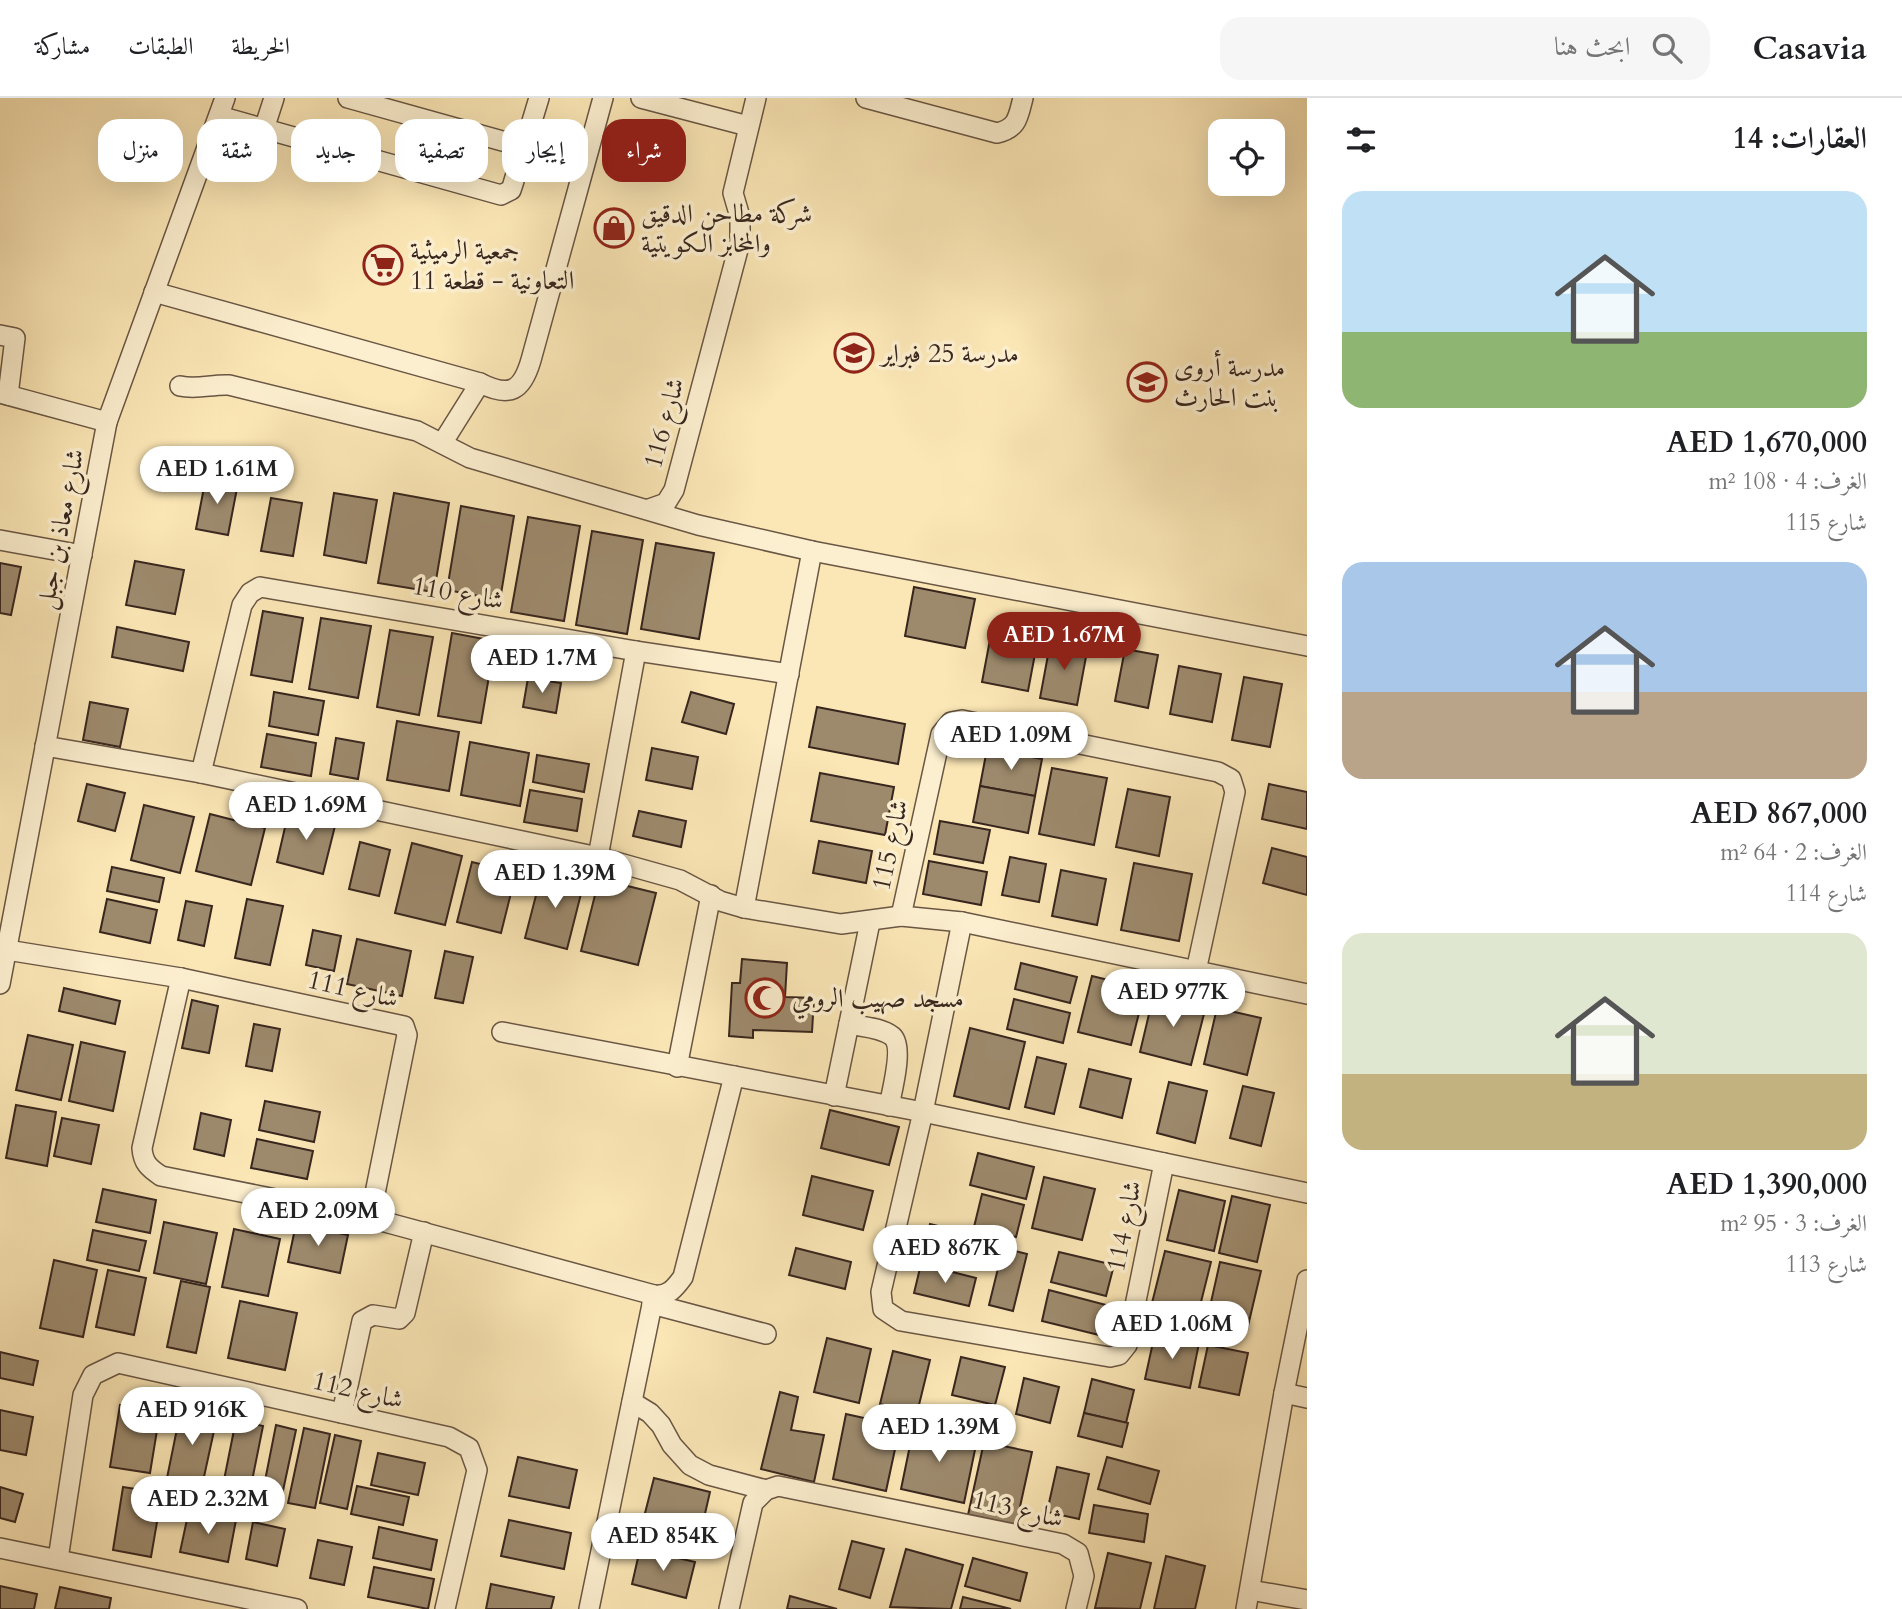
<!DOCTYPE html>
<html lang="ar">
<head>
<meta charset="utf-8">
<style>
  :root { --surface:#fff; --page:#f6f6f6; --text:#202124; --muted:#757577; --line:#e0e0e0; --accent:#8f2418 }
  body { margin:0; font-family:Cardo,Amiri,serif; background:var(--page); color:var(--text); direction:rtl; height:100vh; display:flex; flex-direction:column; font-size:26px; white-space:nowrap }
  * { box-sizing:border-box; margin:0 }
  p { font-size:23px; color:var(--muted) }
  .icon { flex:none; width:38px; height:38px; fill:none; stroke:currentColor; stroke-width:2; stroke-linecap:round; stroke-linejoin:round }
  .map { position:relative; flex:1; overflow:hidden; direction:ltr }
  .panel { display:flex; flex-direction:column; background:var(--surface); width:595px }
  .panel>* { flex:none }
  .banner { position:absolute; left:21px; top:21px; width:665px; height:63px; direction:rtl; display:flex; gap:14px }
  .controls { position:absolute; left:1208px; top:21px; display:grid; gap:14px }
  .controls a { display:grid; place-items:center; width:77px; height:77px; border-radius:14px; background:var(--surface); box-shadow:0 7px 28px #0002; font-size:35px }
  .price { position:absolute; translate:-50% -60px; padding:0 16px; border-radius:24px; background:#fff; color:#222; font-size:23px; line-height:46px; filter:drop-shadow(0 2px 4px #0008) }
  .price::after { content:''; position:absolute; left:50%; top:42px; width:21px; height:16px; margin-left:-10px; background:inherit; clip-path:polygon(0 0,100% 0,50% 100%) }
  .price.selected { background:var(--accent); color:#fff }
  ul { padding:0; list-style:none }
  li { display:grid; align-content:center; gap:14px; height:371px; padding:0 35px }
  li span { display:grid; place-items:center; height:217px; border-radius:21px; color:#555 }
  li>.icon { margin-inline-start:auto }
  span .icon { width:126px; height:126px; fill:#fffc; stroke-width:1 }
  li b { font-size:30px }
  h2 { display:flex; justify-content:space-between; align-items:center; height:84px; padding:0 35px; font-size:30px }
  .tag { padding:0 24px; border-radius:21px; background:var(--surface); box-shadow:0 7px 28px #0002; font-size:24px; line-height:63px }
  .tag.selected { background:var(--accent); color:#fff }
  header { display:flex; align-items:center; gap:42px; box-sizing:border-box; height:98px; padding:0 35px; background:var(--surface); border-bottom:2px solid var(--line) }
  header strong { font-size:33px }
  nav { display:flex; gap:38px; margin-inline-start:auto; font-size:24px }
  .search { width:490px; height:63px; background:var(--page); display:flex; align-items:center; gap:18px; box-sizing:border-box; padding:0 24px; border-radius:21px; color:var(--muted); font-size:26px }
  main { display:flex; flex:1; min-height:0 }
  .map>svg:first-child { display:block }
  .building { fill:#9d8a6d; stroke:#38261e; stroke-width:2 }
  .lines { fill:none; stroke-linecap:round; stroke-linejoin:round }
  .minor-casing { stroke:#695644; stroke-width:22 }
  .minor { stroke:#fcefcf; stroke-width:19 }
  .labels { text-anchor:middle; dominant-baseline:central; stroke-width:7; stroke-linejoin:round; paint-order:stroke }
  .poi-label { font-size:26px; fill:#38261e; stroke:#fcefcf; text-anchor:start }
  .street-label { font-size:26px; fill:#38261e; stroke:#fcefcf }
</style>
</head>
<body>
<header>
<strong>Casavia</strong>
<div class="search"><svg class="icon" aria-label="search" viewBox="0 0 24 24"><circle cx="10" cy="10" r="6"/><path d="M15 15l6 6"/></svg>ابحث هنا</div>
<nav><a>الخريطة</a><a>الطبقات</a><a>مشاركة</a></nav>
</header>
<main>
<section class="panel">
<h2>العقارات: 14<svg class="icon" aria-label="filters" viewBox="0 0 24 24"><path d="M4 7h16M4 17h16"/><circle cx="9" cy="7" r="2"/><circle cx="15" cy="17" r="2"/></svg></h2>
<ul>
<li><span style="background:linear-gradient(#bfe0f5 65%,#8fb573 0)"><svg class="icon" aria-label="home" viewBox="0 0 24 24"><path d="M3 11l9-7 9 7M6 9v11h12V9"/></svg></span><div><b>AED 1,670,000</b><p>الغرف: 4 · 108 m²</p><p>شارع 115</p></div></li>
<li><span style="background:linear-gradient(#a9c7e8 60%,#b9a48a 0)"><svg class="icon" aria-label="home" viewBox="0 0 24 24"><path d="M3 11l9-7 9 7M6 9v11h12V9"/></svg></span><div><b>AED 867,000</b><p>الغرف: 2 · 64 m²</p><p>شارع 114</p></div></li>
<li><span style="background:linear-gradient(#dfe7d0 65%,#c2b280 0)"><svg class="icon" aria-label="home" viewBox="0 0 24 24"><path d="M3 11l9-7 9 7M6 9v11h12V9"/></svg></span><div><b>AED 1,390,000</b><p>الغرف: 3 · 95 m²</p><p>شارع 113</p></div></li>
</ul>
</section>
<div class="map">
<svg width="1307" height="1511" viewBox="0 0 1307 1511">
  <rect width="100%" height="100%" fill="#fbe6b5"/>
  <filter id="stains"><feTurbulence type="fractalNoise" baseFrequency=".00286" numOctaves="4"/><feColorMatrix values="0 0 0 0 .2 0 0 0 0 .09 0 0 0 0 .02 0 0 0 .5 -.17"/></filter>
  <radialGradient id="worn" r=".72"><stop offset=".6" stop-color="#630" stop-opacity="0"/><stop offset="1" stop-color="#630" stop-opacity=".3"/></radialGradient>
  <!-- building -->
  <g class="building">
    <path d="M206 379 238 385 228 437 196 431Z"/>
    <path d="M334 395 377 402 366 465 324 457Z"/>
    <path d="M394 395 449 405 434 494 378 485Z"/>
    <path d="M271 400 302 405 293 458 261 453Z"/>
    <path d="M461 408 514 418 500 502 447 492Z"/>
    <path d="M528 419 580 428 564 523 511 514Z"/>
    <path d="M592 433 643 442 627 536 576 527Z"/>
    <path d="M656 445 714 455 699 541 641 531Z"/>
    <path d="M135 463 184 472 175 516 126 507Z"/>
    <path d="M0 465 21 469 11 517 0 515Z"/>
    <path d="M914 489 975 501 965 550 905 538Z"/>
    <path d="M263 513 303 520 292 584 251 577Z"/>
    <path d="M321 520 371 528 358 600 309 591Z"/>
    <path d="M117 529 189 544 183 573 112 559Z"/>
    <path d="M992 531 1038 540 1028 593 982 584Z"/>
    <path d="M390 532 433 539 419 617 377 609Z"/>
    <path d="M452 535 495 543 481 625 438 618Z"/>
    <path d="M1051 541 1088 548 1077 607 1040 600Z"/>
    <path d="M1125 551 1158 557 1148 610 1115 603Z"/>
    <path d="M1179 568 1221 576 1212 624 1170 616Z"/>
    <path d="M1244 579 1282 586 1270 649 1232 642Z"/>
    <path d="M528 580 561 585 556 615 523 609Z"/>
    <path d="M274 594 324 603 318 637 269 628Z"/>
    <path d="M691 594 734 606 726 636 682 624Z"/>
    <path d="M90 604 128 611 120 649 83 642Z"/>
    <path d="M817 609 905 626 898 666 809 649Z"/>
    <path d="M397 623 459 634 449 693 387 682Z"/>
    <path d="M267 636 316 645 311 678 261 669Z"/>
    <path d="M336 640 364 645 358 681 330 676Z"/>
    <path d="M470 644 529 655 520 708 461 697Z"/>
    <path d="M652 650 698 659 692 691 646 682Z"/>
    <path d="M987 651 1042 661 1035 698 980 688Z"/>
    <path d="M537 657 589 666 584 694 533 684Z"/>
    <path d="M1052 670 1107 680 1094 747 1039 736Z"/>
    <path d="M820 675 894 689 885 737 811 723Z"/>
    <path d="M87 686 125 695 115 733 78 723Z"/>
    <path d="M1269 686 1307 694V731L1262 721Z"/>
    <path d="M980 688 1035 698 1028 735 973 724Z"/>
    <path d="M1128 691 1170 699 1159 758 1116 749Z"/>
    <path d="M530 692 582 701 577 733 524 724Z"/>
    <path d="M144 707 194 719 180 775 131 762Z"/>
    <path d="M289 712 336 724 323 776 277 764Z"/>
    <path d="M639 713 686 723 681 749 633 738Z"/>
    <path d="M210 716 265 730 251 787 196 773Z"/>
    <path d="M940 723 990 732 983 765 934 756Z"/>
    <path d="M819 743 872 753 866 785 813 775Z"/>
    <path d="M360 744 390 752 379 798 349 791Z"/>
    <path d="M412 745 462 758 445 827 395 815Z"/>
    <path d="M1272 750 1307 759V797L1263 785Z"/>
    <path d="M1010 759 1046 766 1039 804 1002 797Z"/>
    <path d="M929 763 987 774 981 807 923 796Z"/>
    <path d="M472 764 516 775 501 835 457 824Z"/>
    <path d="M1134 765 1192 776 1179 843 1121 832Z"/>
    <path d="M112 769 164 780 159 804 107 793Z"/>
    <path d="M1061 772 1106 781 1097 827 1052 818Z"/>
    <path d="M542 774 584 784 567 851 525 840Z"/>
    <path d="M599 781 656 795 638 867 581 853Z"/>
    <path d="M107 801 157 812 150 845 100 834Z"/>
    <path d="M247 801 283 808 270 867 235 860Z"/>
    <path d="M186 803 212 808 204 848 178 842Z"/>
    <path d="M313 832 341 838 334 873 306 867Z"/>
    <path d="M357 841 411 853 402 898 347 886Z"/>
    <path d="M445 853 473 859 463 905 435 900Z"/>
    <path d="M742 861 787 865 785 899 814 900 812 934 753 932V940L729 938 732 885H740Z"/>
    <path d="M1021 865 1077 879 1070 905 1015 891Z"/>
    <path d="M1092 878 1145 891 1131 947 1078 934Z"/>
    <path d="M64 890 120 903 115 926 59 913Z"/>
    <path d="M1154 895 1206 908 1191 967 1140 954Z"/>
    <path d="M1014 901 1070 915 1063 945 1007 931Z"/>
    <path d="M192 902 218 908 209 955 182 950Z"/>
    <path d="M1217 910 1261 920 1247 977 1204 966Z"/>
    <path d="M254 926 280 931 272 973 246 968Z"/>
    <path d="M970 930 1025 944 1009 1011 954 998Z"/>
    <path d="M28 937 73 947 61 1002 16 992Z"/>
    <path d="M81 944 125 954 113 1013 69 1003Z"/>
    <path d="M1037 959 1066 966 1054 1016 1025 1009Z"/>
    <path d="M1089 971 1131 981 1122 1020 1080 1009Z"/>
    <path d="M1169 984 1207 993 1195 1045 1157 1035Z"/>
    <path d="M1243 988 1274 995 1261 1048 1230 1040Z"/>
    <path d="M265 1003 320 1014 314 1044 259 1032Z"/>
    <path d="M16 1007 56 1014 47 1068 6 1060Z"/>
    <path d="M830 1012 899 1029 889 1067 821 1050Z"/>
    <path d="M201 1015 231 1022 224 1058 194 1051Z"/>
    <path d="M62 1020 99 1027 91 1066 54 1058Z"/>
    <path d="M257 1041 313 1053 307 1081 251 1070Z"/>
    <path d="M978 1055 1034 1069 1026 1101 970 1087Z"/>
    <path d="M812 1078 873 1093 863 1132 803 1117Z"/>
    <path d="M1044 1079 1095 1091 1082 1142 1032 1130Z"/>
    <path d="M103 1091 156 1102 150 1135 96 1124Z"/>
    <path d="M1179 1092 1225 1103 1214 1153 1167 1142Z"/>
    <path d="M982 1096 1024 1107 1016 1139 974 1129Z"/>
    <path d="M1232 1098 1270 1107 1257 1164 1219 1155Z"/>
    <path d="M164 1124 217 1135 206 1186 154 1175Z"/>
    <path d="M296 1126 348 1137 340 1175 288 1164Z"/>
    <path d="M930 1126 987 1140 979 1172 922 1158Z"/>
    <path d="M234 1131 280 1141 268 1198 222 1189Z"/>
    <path d="M93 1132 146 1143 139 1173 87 1162Z"/>
    <path d="M796 1150 851 1164 845 1191 789 1177Z"/>
    <path d="M1003 1150 1027 1156 1013 1213 989 1207Z"/>
    <path d="M1165 1153 1211 1164 1197 1220 1151 1209Z"/>
    <path d="M1059 1154 1114 1167 1106 1198 1051 1184Z"/>
    <path d="M54 1162 97 1172 83 1239 40 1230Z"/>
    <path d="M1220 1164 1261 1173 1247 1232 1207 1222Z"/>
    <path d="M921 1166 976 1180 969 1208 914 1195Z"/>
    <path d="M108 1172 146 1180 134 1237 96 1229Z"/>
    <path d="M181 1183 210 1189 196 1255 167 1249Z"/>
    <path d="M1049 1192 1106 1207 1099 1237 1042 1223Z"/>
    <path d="M240 1203 297 1215 285 1272 228 1260Z"/>
    <path d="M1155 1235 1199 1245 1190 1290 1145 1281Z"/>
    <path d="M827 1240 871 1251 859 1305 814 1294Z"/>
    <path d="M1208 1247 1248 1255 1239 1297 1199 1289Z"/>
    <path d="M893 1253 930 1262 917 1315 880 1306Z"/>
    <path d="M0 1254 38 1263 33 1287 0 1280Z"/>
    <path d="M961 1259 1005 1269 995 1307 952 1297Z"/>
    <path d="M1024 1280 1059 1289 1050 1325 1016 1316Z"/>
    <path d="M1092 1281 1134 1292 1126 1325 1084 1315Z"/>
    <path d="M780 1294 798 1299 791 1332 824 1337 814 1384 761 1371Z"/>
    <path d="M120 1307 160 1314 150 1375 110 1369Z"/>
    <path d="M181 1311 217 1319 202 1388 167 1380Z"/>
    <path d="M0 1312 33 1319 26 1357 0 1352Z"/>
    <path d="M1084 1315 1128 1325 1122 1349 1078 1338Z"/>
    <path d="M846 1316 900 1328 886 1393 833 1381Z"/>
    <path d="M236 1322 263 1328 251 1388 224 1382Z"/>
    <path d="M276 1327 296 1332 281 1402 262 1398Z"/>
    <path d="M914 1328 977 1342 964 1405 901 1391Z"/>
    <path d="M304 1330 330 1336 315 1410 288 1405Z"/>
    <path d="M335 1337 361 1343 347 1411 320 1405Z"/>
    <path d="M984 1344 1032 1354 1016 1427 968 1417Z"/>
    <path d="M378 1355 425 1365 418 1397 371 1387Z"/>
    <path d="M518 1359 577 1372 569 1410 509 1398Z"/>
    <path d="M1107 1359 1159 1373 1150 1406 1098 1391Z"/>
    <path d="M1057 1369 1089 1376 1079 1421 1047 1414Z"/>
    <path d="M654 1380 710 1394 701 1433 644 1419Z"/>
    <path d="M357 1388 409 1399 403 1427 351 1416Z"/>
    <path d="M0 1389 23 1396 15 1424 0 1420Z"/>
    <path d="M123 1389 162 1395 151 1459 113 1452Z"/>
    <path d="M1094 1407 1148 1416 1144 1444 1089 1435Z"/>
    <path d="M189 1412 236 1422 228 1464 180 1454Z"/>
    <path d="M509 1422 571 1435 564 1471 501 1458Z"/>
    <path d="M253 1424 285 1431 277 1468 246 1461Z"/>
    <path d="M379 1429 437 1442 431 1472 373 1460Z"/>
    <path d="M318 1442 352 1449 344 1487 310 1480Z"/>
    <path d="M852 1443 884 1451 870 1500 839 1491Z"/>
    <path d="M640 1451 695 1464 686 1500 632 1486Z"/>
    <path d="M906 1451 963 1467 951 1511 890 1509Z"/>
    <path d="M1108 1455 1151 1465 1140 1511 1095 1510Z"/>
    <path d="M1166 1458 1205 1468 1195 1511H1154Z"/>
    <path d="M973 1460 1027 1475 1020 1503 965 1488Z"/>
    <path d="M374 1469 434 1481 428 1511 368 1499Z"/>
    <path d="M491 1486 554 1499 551 1511H486Z"/>
    <path d="M0 1488 37 1496 34 1511H0Z"/>
    <path d="M60 1489 111 1500 109 1511H55Z"/>
    <path d="M790 1498 837 1511H787Z"/>
    <path d="M963 1499 1011 1511H960Z"/>
  </g>
  <g class="lines">
    <!-- minor casing -->
    <g class="minor-casing">
      <g id="minor">
        <path d="M348 0 524 49"/>
        <path d="M641 0 748 28"/>
        <path d="M866 0 997 35C1018 30 1018 19 1023 0"/>
        <path d="M219 18 501 97 511 92 513 86 539 0"/>
        <path d="M264 31 274 0"/>
        <path d="M154 194 480 285C510 300 522 293 531 262L603 0"/>
        <path d="M0 237 15 240 8 297"/>
        <path d="M180 288C197 292 212 286 229 287L417 333 470 360 698 427 812 453 1307 548"/>
        <path d="M0 295 107 324"/>
        <path d="M443 344 480 285"/>
        <path d="M649 411 666 405 674 392 740 144V119L733 95 756 0"/>
        <path d="M0 442 82 457"/>
        <path d="M45 648 201 675 598 759 680 782 720 803 744 810 841 826 901 818 962 824 1307 896"/>
        <path d="M201 675 242 507 250 495 260 489 636 553 789 576"/>
        <path d="M598 759 636 553"/>
        <path d="M744 810 812 453"/>
        <path d="M901 818 941 636 951 624 962 622 1218 674 1231 681 1235 694 1196 873"/>
        <path d="M962 824 923 1014 881 1194 883 1211 901 1223 1110 1259 1119 1257 1127 1247 1164 1065"/>
        <path d="M7 852 181 880 404 928 407 937 370 1120"/>
        <path d="M181 880 142 1050C143 1065 149 1070 161 1078L370 1120 654 1197C668 1199 675 1190 683 1179L734 978"/>
        <path d="M0 886 107 324 225 0"/>
        <path d="M849 926C862 929 880 929 892 938 904 948 892 993 889 1008"/>
        <path d="M502 934 923 1014 1307 1095"/>
        <path d="M677 969 711 797"/>
        <path d="M834 998 870 824"/>
        <path d="M652 1206 766 1236"/>
        <path d="M1284 1295 1307 1300"/>
        <path d="M632 1304 650 1315 661 1327 672 1347 690 1367 709 1377 766 1392"/>
        <path d="M342 1315 362 1223 373 1217 399 1221 405 1215 424 1134"/>
        <path d="M0 1450 297 1511"/>
        <path d="M58 1461 83 1297 93 1277 118 1265 449 1339 469 1350 477 1372 445 1511"/>
        <path d="M1250 1492 1307 1502"/>
        <path d="M589 1511 654 1197"/>
        <path d="M729 1511 753 1405 766 1392 778 1388 1063 1446 1078 1455 1084 1478 1076 1511"/>
        <path d="M1246 1511 1284 1295 1307 1182"/>
      </g>
    </g>
    <!-- minor -->
    <use href="#minor" class="minor"/>
  </g>
  <!-- icons -->
  <defs>
    <g id="shop-ring" transform="scale(2.0125)"><circle r="9.5" fill="#fcefcf" stroke="#8f2418" stroke-width="1.5"/><path d="M-5-2.5h2.3a2.7 3.5 0 0 1 5.4 0H5L5.5 6h-11ZM-1.5-2.5h3a1.5 2.3 0 0 0-3 0Z" fill="#8f2418"/></g>
    <g id="supermarket-ring" transform="scale(2.0125)"><circle r="9.5" fill="#fcefcf" stroke="#8f2418" stroke-width="1.5"/><path d="M-6-5.5h2.5l.6 2H6L4.5 2H-2.5L-4.4-4H-6ZM-1.5 3.2a1.3 1.3 0 1 0 .1 0ZM3 3.2a1.3 1.3 0 1 0 .1 0Z" fill="#8f2418"/></g>
    <g id="school-ring" transform="scale(2.0125)"><circle r="9.5" fill="#fcefcf" stroke="#8f2418" stroke-width="1.5"/><path d="M0-5L7-2L0 1L-7-2ZM-4 1L0 2.5L4 1V4Q0 6-4 4Z" fill="#8f2418"/></g>
    <g id="mosque-ring" transform="scale(2.0125)"><circle r="9.5" fill="#fcefcf" stroke="#8f2418" stroke-width="1.5"/><path d="M3.5-4.9A6 6 0 1 0 3.5 4.9A5 5 0 1 1 3.5-4.9Z" fill="#8f2418"/></g>
  </defs>
  <g fill-rule="evenodd">
    <use href="#shop-ring" x="614" y="130"/>
    <use href="#supermarket-ring" x="383" y="167"/>
    <use href="#school-ring" x="854" y="255"/>
    <use href="#school-ring" x="1147" y="284"/>
    <use href="#mosque-ring" x="765" y="900"/>
  </g>
  <g class="labels">
    <!-- poi labels -->
    <g class="poi-label">
      <text x="641" y="115">شركة مطاحن الدقيق<tspan x="641" dy="30">والمخابز الكويتية</tspan></text>
      <text x="410" y="152">جمعية الرميثية<tspan x="410" dy="30">التعاونية - قطعة 11</tspan></text>
      <text x="881" y="255">مدرسة 25 فبراير</text>
      <text x="1174" y="269">مدرسة أروى<tspan x="1174" dy="30">بنت الحارث</tspan></text>
      <text x="792" y="900">مسجد صهيب الرومي</text>
    </g>
    <!-- street labels -->
    <g class="street-label">
      <text transform="translate(664 325) rotate(-75)">شارع 116</text>
      <text transform="translate(60 431) rotate(-79)">شارع معاذ بن جبل</text>
      <text transform="translate(458 495) rotate(10)">شارع 110</text>
      <text transform="translate(890 747) rotate(-78)">شارع 115</text>
      <text transform="translate(353 891) rotate(13)">شارع 111</text>
      <text transform="translate(1124 1128) rotate(-79)">شارع 114</text>
      <text transform="translate(358 1292) rotate(13)">شارع 112</text>
      <text transform="translate(1018 1411) rotate(13)">شارع 113</text>
    </g>
  </g>
  <rect width="100%" height="100%" filter="url(#stains)"/>
  <rect width="100%" height="100%" fill="url(#worn)"/>
</svg>
<div class="controls">
<a><svg class="icon" aria-label="locate" viewBox="0 0 24 24"><circle cx="12" cy="12" r="6"/><path d="M12 2v4M12 18v4M2 12h4M18 12h4"/></svg></a>
</div>
<b class="price" style="left:217px;top:408px">AED 1.61M</b>
<b class="price selected" style="left:1064px;top:574px">AED 1.67M</b>
<b class="price" style="left:542px;top:597px">AED 1.7M</b>
<b class="price" style="left:1011px;top:674px">AED 1.09M</b>
<b class="price" style="left:306px;top:744px">AED 1.69M</b>
<b class="price" style="left:555px;top:812px">AED 1.39M</b>
<b class="price" style="left:1173px;top:931px">AED 977K</b>
<b class="price" style="left:318px;top:1150px">AED 2.09M</b>
<b class="price" style="left:945px;top:1187px">AED 867K</b>
<b class="price" style="left:1172px;top:1263px">AED 1.06M</b>
<b class="price" style="left:192px;top:1349px">AED 916K</b>
<b class="price" style="left:939px;top:1366px">AED 1.39M</b>
<b class="price" style="left:208px;top:1438px">AED 2.32M</b>
<b class="price" style="left:663px;top:1475px">AED 854K</b>
<div class="banner">
<a class="tag selected">شراء</a>
<a class="tag">إيجار</a>
<a class="tag">تصفية</a>
<a class="tag">جديد</a>
<a class="tag">شقة</a>
<a class="tag">منزل</a>
</div>
</div>
</main>
</body>
</html>
